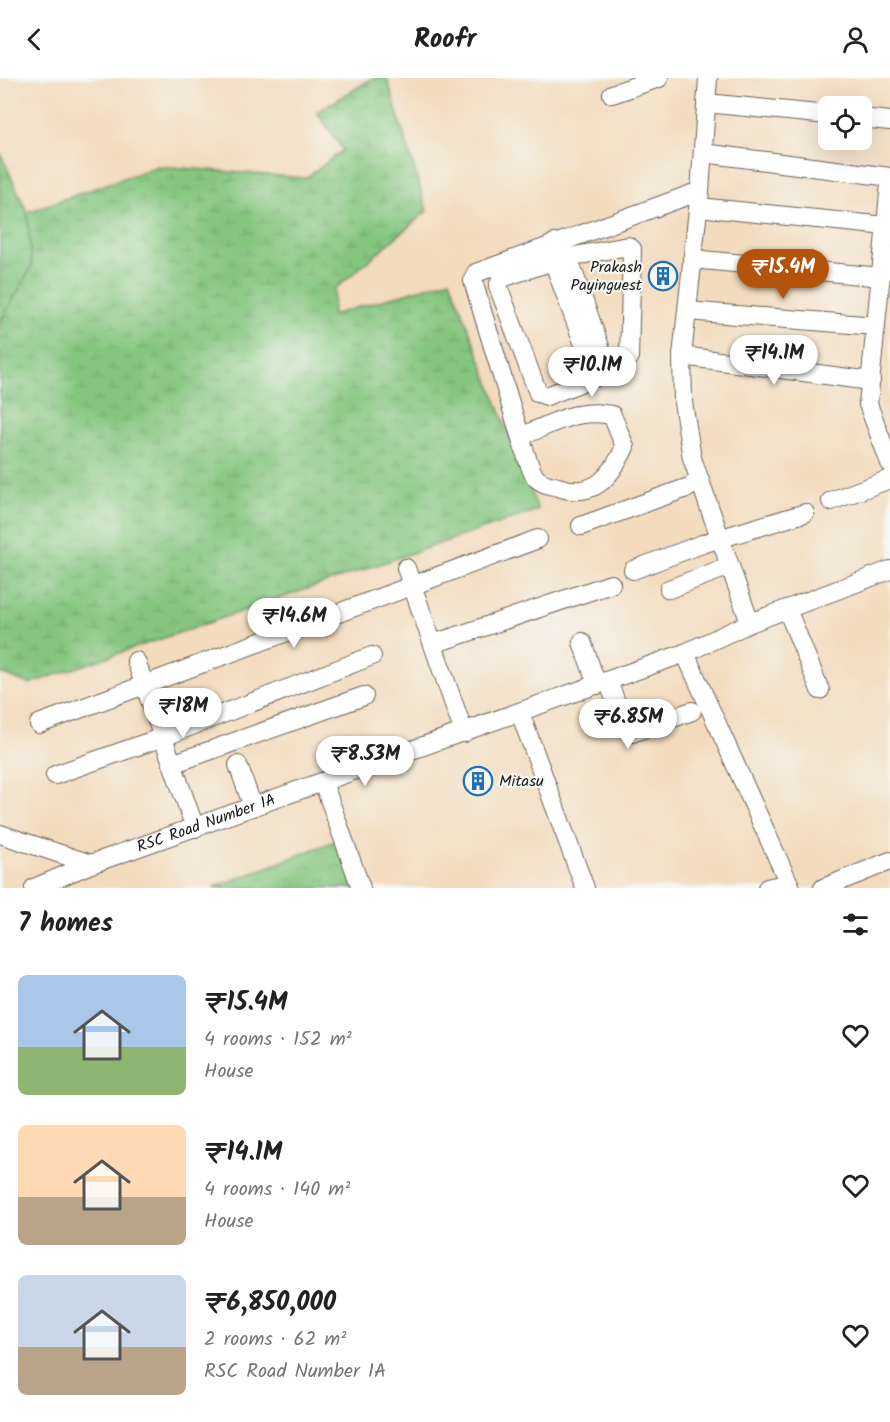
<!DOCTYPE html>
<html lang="en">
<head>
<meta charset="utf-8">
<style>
  :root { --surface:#fff; --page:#f2f2f2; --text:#222; --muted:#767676; --accent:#b45309 }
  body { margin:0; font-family:Kalam,sans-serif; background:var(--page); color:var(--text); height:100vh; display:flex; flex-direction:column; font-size:22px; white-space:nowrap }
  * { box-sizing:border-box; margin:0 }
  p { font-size:20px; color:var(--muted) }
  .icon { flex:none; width:33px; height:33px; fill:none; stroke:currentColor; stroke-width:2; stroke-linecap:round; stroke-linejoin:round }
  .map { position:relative; height:810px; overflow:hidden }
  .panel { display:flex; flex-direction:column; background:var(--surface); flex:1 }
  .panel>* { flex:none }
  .buttons { position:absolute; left:818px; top:18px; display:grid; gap:12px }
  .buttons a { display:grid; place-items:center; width:54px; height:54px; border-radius:9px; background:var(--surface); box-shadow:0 6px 24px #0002; font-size:30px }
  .price { position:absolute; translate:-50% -51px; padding:0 14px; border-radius:21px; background:#fff; color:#222; font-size:20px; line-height:39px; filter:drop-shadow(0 2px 3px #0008) }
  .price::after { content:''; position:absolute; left:50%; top:36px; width:18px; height:14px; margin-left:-9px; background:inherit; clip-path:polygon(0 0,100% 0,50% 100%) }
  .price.active { background:var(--accent); color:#fff }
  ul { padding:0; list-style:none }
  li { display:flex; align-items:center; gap:18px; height:150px; padding:0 18px }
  li span { display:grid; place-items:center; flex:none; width:168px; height:120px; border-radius:9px; color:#555 }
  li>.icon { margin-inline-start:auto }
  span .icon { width:72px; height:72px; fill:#fffc; stroke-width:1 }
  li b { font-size:26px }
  h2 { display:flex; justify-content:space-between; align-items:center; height:72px; padding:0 18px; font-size:26px }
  header { display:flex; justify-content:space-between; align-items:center; height:78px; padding:0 18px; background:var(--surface); font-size:27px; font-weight:800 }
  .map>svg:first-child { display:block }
  .grass { fill:url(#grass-tufts); stroke:#50714e; stroke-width:1.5 }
  .wetland { fill:url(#wetland-marsh); stroke:#50714e; stroke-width:1.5 }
  .park { fill:url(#park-crowns); stroke:#50714e; stroke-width:1.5 }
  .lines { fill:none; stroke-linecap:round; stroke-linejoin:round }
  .minor-casing { stroke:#675f54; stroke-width:20 }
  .minor { stroke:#fff; stroke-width:18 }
  .labels { text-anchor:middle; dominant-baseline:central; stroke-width:4.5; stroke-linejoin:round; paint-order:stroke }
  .poi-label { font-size:16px; fill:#1c1c1c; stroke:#f6f6f2; text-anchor:end }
  .street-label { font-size:16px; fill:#1c1c1c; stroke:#f6f6f2 }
</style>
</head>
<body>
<header><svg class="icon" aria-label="back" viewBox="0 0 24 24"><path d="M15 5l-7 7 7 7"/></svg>Roofr<svg class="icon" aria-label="person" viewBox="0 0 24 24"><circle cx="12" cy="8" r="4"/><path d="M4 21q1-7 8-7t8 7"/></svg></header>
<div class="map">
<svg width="890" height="810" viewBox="0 0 890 810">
  <defs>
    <pattern id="grass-tufts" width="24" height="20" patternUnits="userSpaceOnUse" patternTransform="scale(1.5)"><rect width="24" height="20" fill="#85c67f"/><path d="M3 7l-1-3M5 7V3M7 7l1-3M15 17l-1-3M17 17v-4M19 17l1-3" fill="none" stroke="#72aa6d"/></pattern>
    <pattern id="wetland-marsh" width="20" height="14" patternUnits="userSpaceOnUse" patternTransform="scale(1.5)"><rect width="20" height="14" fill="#85c67f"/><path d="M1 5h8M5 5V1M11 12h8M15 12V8" fill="none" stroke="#72aa6d"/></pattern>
    <pattern id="park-crowns" width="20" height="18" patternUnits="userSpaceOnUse" patternTransform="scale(1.5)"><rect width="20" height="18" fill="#85c67f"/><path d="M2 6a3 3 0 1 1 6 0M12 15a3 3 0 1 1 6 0" fill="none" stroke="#72aa6d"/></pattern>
  </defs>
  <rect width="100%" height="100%" fill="#f6f6f2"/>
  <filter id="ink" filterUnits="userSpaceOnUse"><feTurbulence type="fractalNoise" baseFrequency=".0167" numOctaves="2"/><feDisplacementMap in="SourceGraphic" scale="12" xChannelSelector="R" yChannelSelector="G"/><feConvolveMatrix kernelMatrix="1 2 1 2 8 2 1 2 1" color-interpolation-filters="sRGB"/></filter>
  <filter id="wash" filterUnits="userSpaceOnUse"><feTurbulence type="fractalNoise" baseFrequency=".008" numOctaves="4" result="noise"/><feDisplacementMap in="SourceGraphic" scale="24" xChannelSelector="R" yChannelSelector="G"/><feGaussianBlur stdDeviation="1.35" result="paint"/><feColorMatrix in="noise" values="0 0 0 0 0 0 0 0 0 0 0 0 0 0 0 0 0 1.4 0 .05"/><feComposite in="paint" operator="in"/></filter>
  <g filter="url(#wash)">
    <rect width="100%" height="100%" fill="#f3dbbd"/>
    <!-- grass -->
    <path class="grass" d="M0 74 27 134 32 188 0 245Z"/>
    <!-- wetland -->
    <path class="wetland" d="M373 0H387L427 133 335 211 332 237 450 202 538 432 29 606 0 595V245L32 188 27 134 158 88 306 100 343 72 317 34Z"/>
    <!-- park -->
    <path class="park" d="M343 760 361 810H213Z"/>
  </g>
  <g filter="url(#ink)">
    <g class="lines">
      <!-- minor casing -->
      <g class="minor-casing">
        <g id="minor">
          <path d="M708 0 700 113 682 278 683 324 692 380 750 545"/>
          <path d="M612 16 659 0"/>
          <path d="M706 25 828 37"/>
          <path d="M861 40 890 43"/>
          <path d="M703 75 890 99"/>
          <path d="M890 106 868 326 890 385"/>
          <path d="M698 129 886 148"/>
          <path d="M554 165 559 181 502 200 498 208 538 315 547 318 623 288 629 280 632 171 628 168 559 181"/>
          <path d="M568 179 609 294"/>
          <path d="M692 181 881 199"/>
          <path d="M553 183 596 299"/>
          <path d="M687 233 876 248"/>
          <path d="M682 278 871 303"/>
          <path d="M522 358C554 345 576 330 612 337L625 369C611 399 594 421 558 409 550 407 542 406 536 400 531 394 528 382 525 374L473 203 476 195 700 113"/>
          <path d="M831 423 890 401"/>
          <path d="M581 448 689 409 700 402"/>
          <path d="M406 490 464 655"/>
          <path d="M633 492 702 466 805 435"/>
          <path d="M669 511 730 488"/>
          <path d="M787 531 820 612"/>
          <path d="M582 564 597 607"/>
          <path d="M433 566 611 506"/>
          <path d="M685 575 791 810"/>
          <path d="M136 583 195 750"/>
          <path d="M608 603 626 650 632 655 692 633"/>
          <path d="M520 635 585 810"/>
          <path d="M39 646 538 461"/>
          <path d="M172 686 364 618"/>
          <path d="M238 687 253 729"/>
          <path d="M55 697 163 659 372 578"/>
          <path d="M323 704 361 810"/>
          <path d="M0 756 91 786"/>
          <path id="s1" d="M34 810 91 786 685 575 750 545 890 492"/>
          <path d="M767 810 789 805"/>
          <path d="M823 810 890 783"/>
        </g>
      </g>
      <!-- minor -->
      <use href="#minor" class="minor"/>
    </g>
  </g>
  <!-- icons -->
  <defs>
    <g id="building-ring" transform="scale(1.5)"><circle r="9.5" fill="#f6f6f2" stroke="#1f6fb2" stroke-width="1.5"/><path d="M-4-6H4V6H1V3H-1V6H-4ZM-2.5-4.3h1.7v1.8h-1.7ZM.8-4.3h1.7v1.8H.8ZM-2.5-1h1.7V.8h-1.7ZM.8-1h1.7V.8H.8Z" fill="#1f6fb2"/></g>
  </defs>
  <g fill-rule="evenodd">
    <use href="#building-ring" x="663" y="198"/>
    <use href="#building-ring" x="478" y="703"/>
  </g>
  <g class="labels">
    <!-- poi labels -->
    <g class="poi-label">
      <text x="642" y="189">Prakash<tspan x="642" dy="18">Payinguest</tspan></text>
      <text x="499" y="703" text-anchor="start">Mitasu</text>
    </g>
    <!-- street labels -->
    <g class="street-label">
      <text stroke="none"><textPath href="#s1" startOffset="184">RSC Road Number 1A</textPath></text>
    </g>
  </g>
</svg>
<div class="buttons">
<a><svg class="icon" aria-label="locate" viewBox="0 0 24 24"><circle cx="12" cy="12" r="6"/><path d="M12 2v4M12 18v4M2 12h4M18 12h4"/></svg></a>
</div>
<b class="price active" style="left:783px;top:222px">₹15.4M</b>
<b class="price" style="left:774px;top:308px">₹14.1M</b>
<b class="price" style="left:592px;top:320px">₹10.1M</b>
<b class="price" style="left:294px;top:571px">₹14.6M</b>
<b class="price" style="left:183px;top:661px">₹18M</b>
<b class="price" style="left:628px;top:672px">₹6.85M</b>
<b class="price" style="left:365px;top:709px">₹8.53M</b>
</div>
<section class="panel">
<h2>7 homes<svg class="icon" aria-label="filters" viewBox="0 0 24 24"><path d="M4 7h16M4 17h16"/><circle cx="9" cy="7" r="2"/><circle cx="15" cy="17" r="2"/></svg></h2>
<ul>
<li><span style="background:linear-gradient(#a9c7e8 60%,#8fb573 0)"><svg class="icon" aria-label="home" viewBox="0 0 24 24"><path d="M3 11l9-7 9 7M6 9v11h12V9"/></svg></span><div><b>₹15.4M</b><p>4 rooms · 152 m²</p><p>House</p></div><svg class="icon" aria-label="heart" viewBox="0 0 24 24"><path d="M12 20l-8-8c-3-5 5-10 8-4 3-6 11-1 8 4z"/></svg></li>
<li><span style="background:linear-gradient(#ffd9b3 60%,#b9a48a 0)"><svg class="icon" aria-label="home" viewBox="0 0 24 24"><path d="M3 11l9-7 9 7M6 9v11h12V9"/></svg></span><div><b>₹14.1M</b><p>4 rooms · 140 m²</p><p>House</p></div><svg class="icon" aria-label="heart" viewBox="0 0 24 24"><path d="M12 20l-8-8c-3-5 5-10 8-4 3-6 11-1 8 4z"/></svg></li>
<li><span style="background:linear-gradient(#c9d6e8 60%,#b9a48a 0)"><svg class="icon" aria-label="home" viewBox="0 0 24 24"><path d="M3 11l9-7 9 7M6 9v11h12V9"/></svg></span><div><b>₹6,850,000</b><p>2 rooms · 62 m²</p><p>RSC Road Number 1A</p></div><svg class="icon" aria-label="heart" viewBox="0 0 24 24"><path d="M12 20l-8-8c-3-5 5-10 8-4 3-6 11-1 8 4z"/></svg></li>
</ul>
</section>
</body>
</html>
